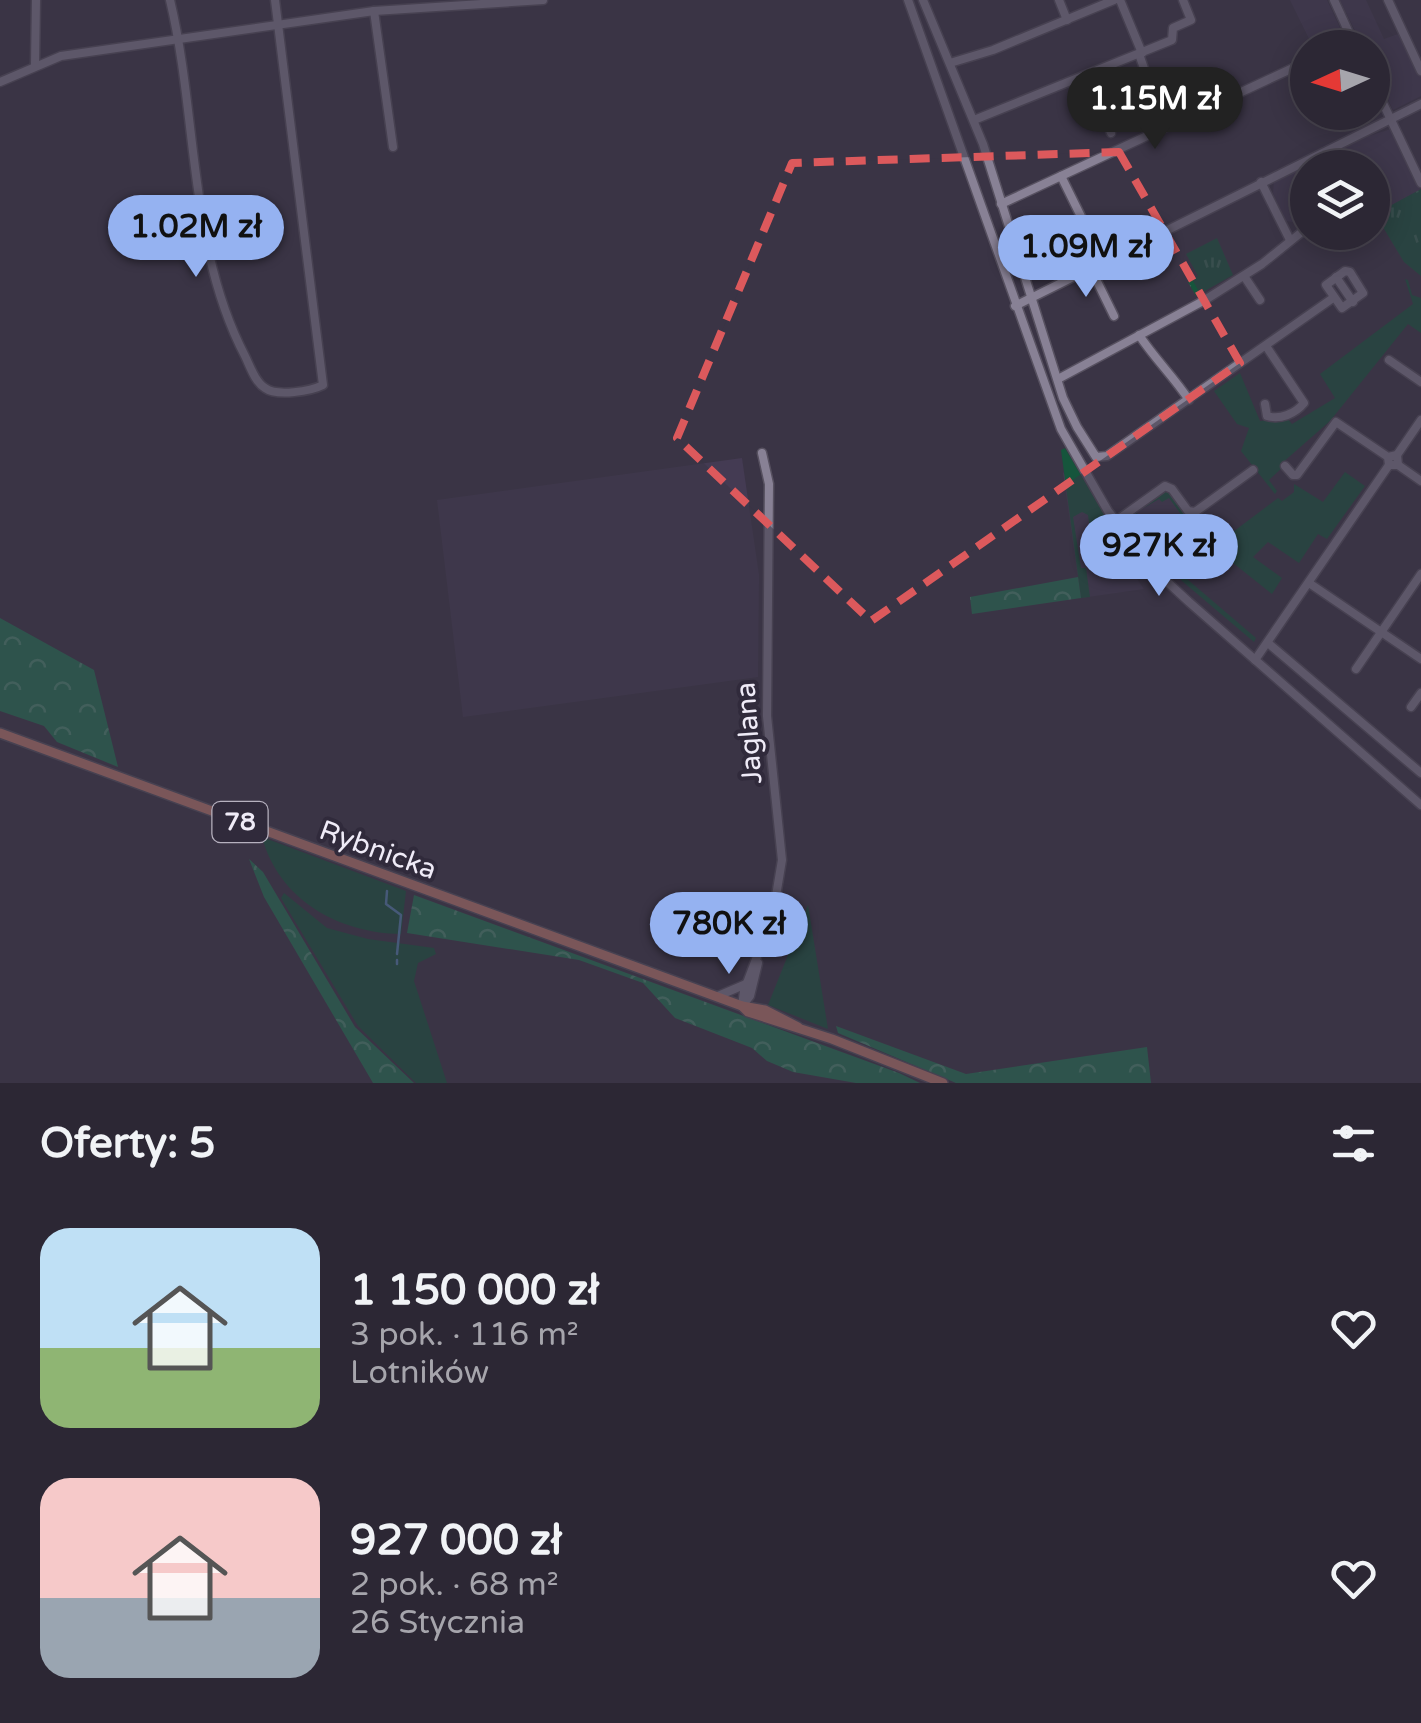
<!DOCTYPE html>
<html lang="pl">
<head>
<meta charset="utf-8">
<style>
  :root { --surface:#2c2734; --page:#342f3c; --text:#f1f3f6; --muted:#a6a5ac; --line:#48444f; --accent:#95b2f1 }
  body { margin:0; font-family:"Varela Round",sans-serif; background:var(--page); color:var(--text); height:100vh; display:flex; flex-direction:column; font-size:38px; white-space:nowrap }
  * { box-sizing:border-box; margin:0 }
  p { font-size:32px; color:var(--muted) }
  .icon { flex:none; width:55px; height:55px; fill:none; stroke:currentColor; stroke-width:2; stroke-linecap:round; stroke-linejoin:round }
  .map { position:relative; height:1083px; overflow:hidden }
  .side { display:flex; flex-direction:column; background:var(--surface); flex:1 }
  .side>* { flex:none }
  .needle { width:65px; rotate:266deg }
  .fabs { position:absolute; left:1290px; top:30px; display:grid; gap:20px }
  .fabs a { display:grid; place-items:center; width:100px; height:100px; border-radius:50%; background:var(--surface); box-shadow:0 5px 25px #0003,0 0 0 2px var(--line); font-size:50px }
  .price { position:absolute; translate:-50% -85px; padding:0 22px; border-radius:35px; background:var(--accent); color:#111; font-size:32px; line-height:65px; filter:drop-shadow(0 2px 5px #0008) }
  .price::after { content:''; position:absolute; left:50%; top:60px; width:30px; height:22px; margin-left:-15px; background:inherit; clip-path:polygon(0 0,100% 0,50% 100%) }
  .price.selected { background:#222; color:#fff }
  ul { padding:0; list-style:none }
  li { display:flex; align-items:center; gap:30px; height:250px; padding:0 40px }
  li span { display:grid; place-items:center; flex:none; width:280px; height:200px; border-radius:30px; color:#555 }
  li>.icon { margin-inline-start:auto }
  span .icon { width:120px; height:120px; fill:#fffc; stroke-width:1 }
  li b { font-size:42px }
  h2 { display:flex; justify-content:space-between; align-items:center; height:120px; padding:0 40px; font-size:42px }
  .map>svg:first-child { display:block }
  .built { fill:#443b53 }
  .grass { fill:#16553c }
  .forest { fill:url(#forest-crowns) }
  .park { fill:url(#park-tufts) }
  .lines { fill:none; stroke-linecap:round; stroke-linejoin:round }
  .stream { stroke:#5485b5; stroke-width:2.5 }
  .minor-casing { stroke:#575160; stroke-width:11 }
  .major-casing { stroke:#575160; stroke-width:12 }
  .minor { stroke:#888195; stroke-width:8 }
  .major { stroke:#c87f72; stroke-width:9 }
  .marked { fill:none; stroke:#dc595c; stroke-width:8; stroke-dasharray:20 12; stroke-linejoin:round }
  .labels { text-anchor:middle; dominant-baseline:central; stroke-width:8; stroke-linejoin:round; paint-order:stroke }
  .shield { fill:#302a3b; stroke:#b6b1bf; stroke-width:2.5 }
  .shield-label { font-size:25px; font-weight:bold; fill:#efebf7 }
  .street-label { font-size:28px; fill:#efebf7; stroke:#302a3b }
</style>
</head>
<body>
<div class="map">
<svg width="1421" height="1083" viewBox="0 0 1421 1083">
  <defs>
    <pattern id="forest-crowns" width="20" height="18" patternUnits="userSpaceOnUse" patternTransform="scale(2.5)"><rect width="20" height="18" fill="#207855"/><path d="M2 6a3 3 0 1 1 6 0M12 15a3 3 0 1 1 6 0" fill="none" stroke="#4c9277"/></pattern>
    <pattern id="park-tufts" width="24" height="20" patternUnits="userSpaceOnUse" patternTransform="scale(2.5)"><rect width="24" height="20" fill="#16553c"/><path d="M3 7l-1-3M5 7V3M7 7l1-3M15 17l-1-3M17 17v-4M19 17l1-3" fill="none" stroke="#386e59"/></pattern>
  </defs>
  <rect width="100%" height="100%" fill="#3a3445"/>
  <!-- built -->
  <g class="built">
    <path d="M1290 0H1327L1349 47H1313Z"/>
    <path d="M1340 0H1366L1384 39 1401 33 1421 77V96L1393 110 1373 68 1372 48 1363 47Z"/>
    <path d="M1391 129 1420 190 1375 214 1372 168 1350 167 1341 152 1343 147 1356 140Z"/>
    <path d="M1331 152 1339 167 1308 168 1307 222 1296 228 1293 222 1286 221 1273 193 1274 181Z"/>
    <path d="M742 458 759 575 758 677 463 717 437 500Z"/>
    <path d="M1063 472 1115 547 1144 589 1081 598Z"/>
    <path d="M1168 490 1211 549 1180 572 1136 512Z"/>
  </g>
  <!-- grass -->
  <g class="grass">
    <path d="M1405 279 1408 280 1412 295 1421 298V333L1408 324 1330 421 1281 464 1283 467 1269 480 1277 491 1275 494 1241 451 1249 428 1237 424 1214 391 1240 373 1260 421 1287 418 1292 424 1335 398 1320 374 1413 304Z"/>
    <path d="M1065 448 1099 506 1118 532 1110 541 1102 540 1101 535 1091 537 1088 515 1082 512 1073 517 1081 568H1086L1090 597 1081 598 1061 450Z"/>
    <path d="M1345 472 1365 486 1327 539 1318 534 1299 563 1268 542 1253 557 1282 578 1272 594 1213 547 1278 498 1282 501 1294 492V484L1323 502Z"/>
    <path d="M1168 490 1211 549 1180 573 1256 638 1254 642 1182 581 1125 519 1134 512 1138 514 1167 554 1187 540 1191 545 1198 538 1169 498 1162 502 1159 499 1142 509Z"/>
    <path d="M262 837 406 891 401 934C338 933 279 900 262 837Z"/>
    <path d="M284 893 327 928 368 939 434 948 436 954 418 963 414 981 447 1083H416L358 1026 281 898Z"/>
    <path d="M808 905 828 1029 768 1005Z"/>
  </g>
  <!-- forest -->
  <g class="forest">
    <path d="M1078 577 1081 598 972 614 970 597Z"/>
    <path d="M0 618 94 670 118 767 57 742 44 726 0 711Z"/>
    <path d="M249 859 263 872 355 1027 414 1083H373L264 897Z"/>
    <path d="M414 895 899 1073 920 1083H856L793 1072 767 1061 752 1048 675 1018 643 983 579 960 407 933Z"/>
    <path d="M836 1026 966 1074 1147 1047 1151 1083H956L838 1033Z"/>
  </g>
  <!-- park -->
  <g class="park">
    <path d="M1421 189V276L1404 262 1375 214Z"/>
    <path d="M1217 238 1233 275 1196 296 1188 282 1198 276 1186 254Z"/>
  </g>
  <g class="lines">
    <!-- stream -->
    <g class="stream">
      <path d="M387 891 386 904 401 915 397 954"/>
      <path d="M397 964V960"/>
    </g>
    <!-- minor casing -->
    <g class="minor-casing">
      <g id="minor">
        <path d="M170 0C198 117 188 247 245 356 250 366 255 382 265 388 277 397 311 391 323 385L275 0"/>
        <path d="M908 0 1061 429 1108 511 1162 577 1189 602 1421 805"/>
        <path d="M923 0 983 144 1063 398 1077 427 1096 457 1107 456 1333 298"/>
        <path d="M1059 0 1067 20"/>
        <path d="M1120 0 1142 53"/>
        <path d="M1334 0 1356 48"/>
        <path d="M1388 0 1421 71"/>
        <path d="M374 11 393 147"/>
        <path d="M1139 54 1154 97"/>
        <path d="M950 63 993 50 1114 0"/>
        <path d="M35 65 36 0"/>
        <path d="M1087 75 1111 133"/>
        <path d="M1372 80 1421 183"/>
        <path d="M0 82 61 56 374 11 543 0"/>
        <path d="M974 120 1172 40 1173 28 1191 20 1183 0"/>
        <path d="M1061 176 1103 261"/>
        <path d="M1261 182 1290 240"/>
        <path d="M1001 204 1293 68"/>
        <path d="M1090 267 1114 316"/>
        <path d="M1345 271 1350 272 1363 293 1342 308 1326 285Z"/>
        <path d="M1244 276 1260 300"/>
        <path d="M1336 277 1353 302"/>
        <path d="M1015 306 1421 104"/>
        <path d="M1139 335C1155 359 1173 376 1189 400"/>
        <path d="M1389 360 1421 382"/>
        <path d="M1058 379 1205 300 1262 264 1308 227"/>
        <path d="M1265 404 1267 416C1280 420 1295 414 1304 403L1266 346"/>
        <path d="M1397 455 1421 420"/>
        <path d="M1398 465 1421 481"/>
        <path d="M1285 466 1293 475H1297L1336 422 1388 457 1397 455 1398 465H1389L1388 457"/>
        <path d="M1116 521 1165 486 1172 489 1188 511 1195 512 1253 470"/>
        <path d="M1309 583 1421 659"/>
        <path d="M1268 643 1421 773"/>
        <path d="M1255 660 1389 465"/>
        <path d="M1356 669 1421 574"/>
        <path d="M1411 707 1421 693"/>
        <path d="M718 996 746 984"/>
        <path d="M742 1006 744 991 773 914 782 860 767 716 769 484 762 453"/>
        <path d="M742 1006 750 996 758 963"/>
      </g>
    </g>
    <!-- major casing -->
    <g class="major-casing">
      <g id="major">
        <path d="M0 733 742 1006 765 1010 798 1027"/>
        <path d="M742 1006 748 1012 832 1039 943 1083"/>
      </g>
    </g>
    <!-- minor -->
    <use href="#minor" class="minor"/>
    <!-- major -->
    <use href="#major" class="major"/>
  </g>
  <!-- marked area -->
  <path d="M0 0H1421V1083H0ZM1119 152 1240 363 871 621 677 438 792 163Z" fill="#3a3445" fill-opacity=".55" fill-rule="evenodd"/>
  <path class="marked" d="M1119 152 1240 363 871 621 677 438 792 163Z"/>
  <g class="labels">
    <!-- shield labels -->
    <rect class="shield" x="212.5" y="802" width="55" height="40" rx="8"/>
    <g class="shield-label">
      <text x="240" y="822">78</text>
    </g>
    <!-- street labels -->
    <g class="street-label">
      <text transform="translate(749 733) rotate(-94)">Jaglana</text>
      <text transform="translate(378 850) rotate(20)">Rybnicka</text>
    </g>
  </g>
</svg>
<div class="fabs">
<a><svg class="needle" viewBox="-14 -14 28 28"><path d="M0-13l5 13h-10z" fill="#e53935"/><path d="M0 13l5-13h-10z" fill="#a6a5ac"/></svg></a>
<a><svg class="icon" aria-label="layers" viewBox="0 0 24 24"><path d="M12 4l9 5-9 5-9-5zM3 14l9 5 9-5"/></svg></a>
</div>
<b class="price selected" style="left:1155px;top:152px">1.15M zł</b>
<b class="price" style="left:196px;top:280px">1.02M zł</b>
<b class="price" style="left:1086px;top:300px">1.09M zł</b>
<b class="price" style="left:1159px;top:599px">927K zł</b>
<b class="price" style="left:729px;top:977px">780K zł</b>
</div>
<section class="side">
<h2>Oferty: 5<svg class="icon" aria-label="filters" viewBox="0 0 24 24"><path d="M4 7h16M4 17h16"/><circle cx="9" cy="7" r="2"/><circle cx="15" cy="17" r="2"/></svg></h2>
<ul>
<li><span style="background:linear-gradient(#bfe0f5 60%,#8fb573 0)"><svg class="icon" aria-label="home" viewBox="0 0 24 24"><path d="M3 11l9-7 9 7M6 9v11h12V9"/></svg></span><div><b>1 150 000 zł</b><p>3 pok. · 116 m²</p><p>Lotników</p></div><svg class="icon" aria-label="heart" viewBox="0 0 24 24"><path d="M12 20l-8-8c-3-5 5-10 8-4 3-6 11-1 8 4z"/></svg></li>
<li><span style="background:linear-gradient(#f6c9c9 60%,#9aa5b1 0)"><svg class="icon" aria-label="home" viewBox="0 0 24 24"><path d="M3 11l9-7 9 7M6 9v11h12V9"/></svg></span><div><b>927 000 zł</b><p>2 pok. · 68 m²</p><p>26 Stycznia</p></div><svg class="icon" aria-label="heart" viewBox="0 0 24 24"><path d="M12 20l-8-8c-3-5 5-10 8-4 3-6 11-1 8 4z"/></svg></li>
</ul>
</section>
</body>
</html>
